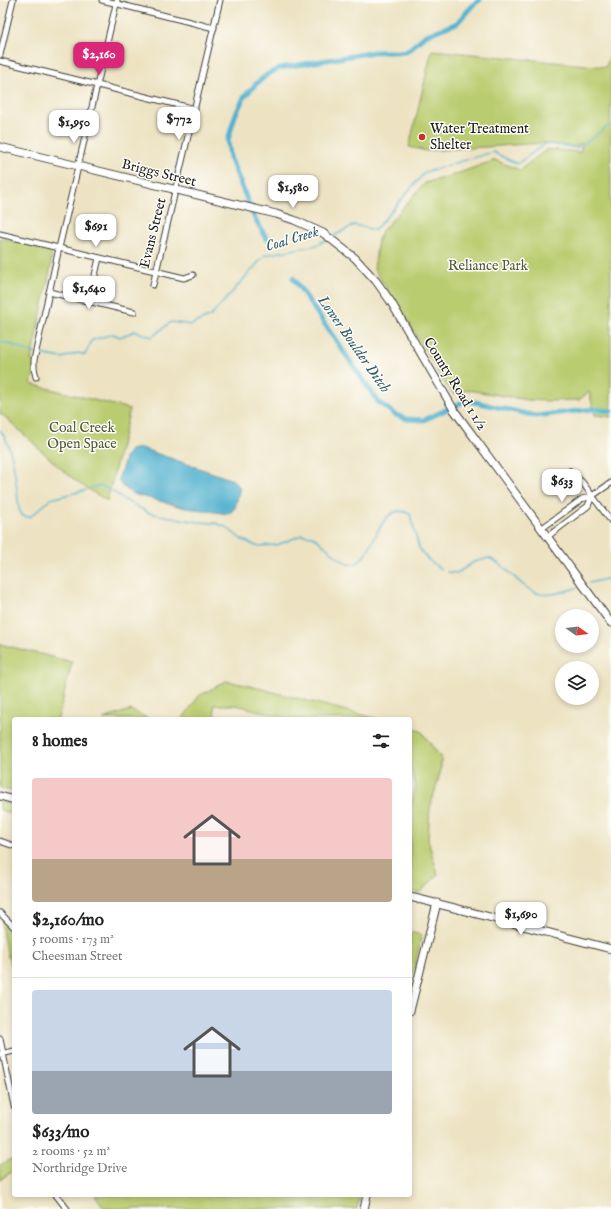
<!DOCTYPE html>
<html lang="en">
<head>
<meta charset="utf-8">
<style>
  :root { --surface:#fff; --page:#f2f2f2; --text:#222; --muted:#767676; --line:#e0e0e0; --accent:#db2777 }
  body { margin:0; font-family:"IM FELL English",serif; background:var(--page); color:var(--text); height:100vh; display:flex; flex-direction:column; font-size:15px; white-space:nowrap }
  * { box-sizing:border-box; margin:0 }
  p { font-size:13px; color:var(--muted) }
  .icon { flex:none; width:22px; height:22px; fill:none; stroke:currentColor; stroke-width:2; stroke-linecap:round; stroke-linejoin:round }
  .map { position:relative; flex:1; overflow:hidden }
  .panel { position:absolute; left:12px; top:717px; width:400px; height:480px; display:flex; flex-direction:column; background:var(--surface); border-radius:4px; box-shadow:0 2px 6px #0003 }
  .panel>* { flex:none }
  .needle { width:26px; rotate:104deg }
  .fabs { position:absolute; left:555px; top:609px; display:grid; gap:8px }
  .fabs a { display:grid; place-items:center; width:44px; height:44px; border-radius:50%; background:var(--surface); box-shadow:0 2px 6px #0003; font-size:20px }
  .price { position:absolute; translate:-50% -34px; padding:0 9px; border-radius:8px; background:#fff; color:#222; font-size:13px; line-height:26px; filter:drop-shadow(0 1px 2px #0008) }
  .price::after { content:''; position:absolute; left:50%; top:24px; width:12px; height:9px; margin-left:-6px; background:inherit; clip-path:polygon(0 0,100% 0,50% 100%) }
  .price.active { background:var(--accent); color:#fff }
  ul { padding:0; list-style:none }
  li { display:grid; align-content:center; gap:8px; height:212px; padding:0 20px }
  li+li { border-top:1px solid var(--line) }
  li span { display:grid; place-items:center; height:124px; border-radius:4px; color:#555 }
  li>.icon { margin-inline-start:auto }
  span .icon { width:72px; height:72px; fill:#fffc; stroke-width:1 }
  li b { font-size:17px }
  h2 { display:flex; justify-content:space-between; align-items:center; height:48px; padding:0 20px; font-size:17px }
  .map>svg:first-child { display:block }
  .green { fill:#bacc70; stroke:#6b7446 }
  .water { fill:#51b1cf; stroke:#366676 }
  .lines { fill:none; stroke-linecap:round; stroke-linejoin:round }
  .stream { stroke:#51b1cf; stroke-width:1.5 }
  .canal { stroke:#51b1cf; stroke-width:5 }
  .street-casing { stroke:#3b3a35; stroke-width:7 }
  .secondary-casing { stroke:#3b3a35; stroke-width:9 }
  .street { stroke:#fff; stroke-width:5 }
  .secondary { stroke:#fff; stroke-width:7 }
  .poi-dot { fill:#c8321e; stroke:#fdfcf7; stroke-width:1.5 }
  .labels { text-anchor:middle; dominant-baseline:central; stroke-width:3; stroke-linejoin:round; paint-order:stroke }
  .poi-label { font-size:14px; fill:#1c1c1c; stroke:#fdfcf7; text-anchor:start }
  .street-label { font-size:14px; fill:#1c1c1c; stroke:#fdfcf7 }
  .park-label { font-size:14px; fill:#535a39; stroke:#fdfcf7 }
  .water-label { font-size:15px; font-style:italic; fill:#345f6d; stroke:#fdfcf7 }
</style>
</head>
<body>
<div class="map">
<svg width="611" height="1209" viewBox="0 0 611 1209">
  <rect width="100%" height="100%" fill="#fdfcf7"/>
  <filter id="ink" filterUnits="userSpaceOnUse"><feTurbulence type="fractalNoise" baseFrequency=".025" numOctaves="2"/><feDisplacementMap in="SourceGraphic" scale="8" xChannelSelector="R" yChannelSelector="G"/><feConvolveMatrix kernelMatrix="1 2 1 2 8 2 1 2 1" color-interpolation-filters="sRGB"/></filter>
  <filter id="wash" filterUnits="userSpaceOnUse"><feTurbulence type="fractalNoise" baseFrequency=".012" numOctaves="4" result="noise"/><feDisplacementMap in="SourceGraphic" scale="16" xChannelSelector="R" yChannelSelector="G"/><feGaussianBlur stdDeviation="0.9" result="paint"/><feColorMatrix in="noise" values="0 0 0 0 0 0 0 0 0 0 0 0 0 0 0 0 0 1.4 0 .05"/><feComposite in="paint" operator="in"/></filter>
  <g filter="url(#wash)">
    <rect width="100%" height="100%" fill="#ede3c3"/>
    <!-- green -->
    <g class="green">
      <path d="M432 50 606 67 611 51V417L595 415 589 392 579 400 546 401 528 400 468 390 453 394 446 385 405 316 374 269 378 240 382 231 425 183 456 174 495 160 520 170 547 149 580 152 583 143 575 147 543 143 427 151 409 147Z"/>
      <path d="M0 238 48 250 51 253V266L31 360 37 362 31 384 130 409 107 501 77 482 60 468 4 416 0 414Z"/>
      <path d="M0 644 72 662 58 719H14V792L0 788Z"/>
      <path d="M226 681 246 685 378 719H291L236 705H214L215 719H182L199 696Z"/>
      <path d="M131 710 149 719H103Z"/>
      <path d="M410 728 421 731 441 758V770L430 808 428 840 438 875 419 893 410 891V810L416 786 410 767Z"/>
      <path d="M0 801 14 805V814L0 810Z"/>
      <path d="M3 919 14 931V970C7 959 0 930 3 919Z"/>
      <path d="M410 932 422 935 410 985Z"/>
      <path d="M14 1158V1170L0 1180V1165Z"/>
      <path d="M95 1195H360L357 1209H105Z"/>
    </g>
    <!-- water -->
    <path class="water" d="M141 448 233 480 240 487 235 508 229 514 186 508 133 494 122 486 118 480 126 456 130 450Z"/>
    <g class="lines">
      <!-- stream -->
      <g class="stream">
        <path d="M332 237 354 225 375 230 425 172 493 152 517 164 545 144 578 148 611 124"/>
        <path d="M0 343H8L29 352 62 358 78 353 85 355 92 340 113 334 120 337 135 331 152 337 171 322 191 325 211 316 265 255 317 245 327 239"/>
        <path d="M0 430C15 448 16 486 19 509L22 516 30 517 51 499 86 490"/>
        <path d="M90 488 100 486 110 489 123 499 149 513 198 522 215 523 226 527 241 539 256 546 277 545 302 535 313 536 335 555 348 564H356C359 561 362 558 365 555 376 540 385 500 410 514L419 548 428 560 441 569"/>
        <path d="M447 572 457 573 474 562 489 558C498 562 504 567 511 574 537 599 543 598 576 588"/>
        <path d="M589 583 611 578"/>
      </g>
      <!-- canal -->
      <g class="canal">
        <path d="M267 239 254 217 230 157 228 140 235 116 244 97 257 83 268 74 280 68 374 52H406L426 35 457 23 474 4 480 0"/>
        <path d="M293 278 379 403 396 415 407 419 424 420 465 401 475 402 536 416 593 409 611 411"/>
      </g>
    </g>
  </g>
  <g filter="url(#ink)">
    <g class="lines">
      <!-- street casing -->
      <g class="street-casing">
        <g id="street">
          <path d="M102 0 214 28"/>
          <path d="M0 55 13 0"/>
          <path d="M0 61 195 109"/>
          <path d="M0 234 184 278 193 275"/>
          <path d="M153 285 220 0"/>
          <path d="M49 292 134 312"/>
          <path d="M89 301 99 258"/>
          <path d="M36 377 34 368V360L59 248 117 0"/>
          <path d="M570 471 582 482 611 521"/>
          <path d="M541 529 582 499 592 496 611 483"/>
          <path d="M547 537 588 506 592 496"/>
          <path d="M0 841 14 846"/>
          <path d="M0 913 14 927"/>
          <path d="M0 1039 14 1106"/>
          <path d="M1 1054 14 1051"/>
          <path d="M56 1195 67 1209"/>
        </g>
      </g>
      <!-- secondary casing -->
      <g class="secondary-casing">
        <g id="secondary">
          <path d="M0 147 276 214 294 220 323 233 355 258 376 281 391 302 454 410 611 623"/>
          <path d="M0 796 14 800"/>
          <path d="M410 897C477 913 544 932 611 949"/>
          <path d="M410 1011 437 903"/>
          <path d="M364 1209 367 1195"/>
        </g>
      </g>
      <!-- street -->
      <use href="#street" class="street"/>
      <!-- secondary -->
      <use href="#secondary" class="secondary"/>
    </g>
  </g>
  <!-- markers -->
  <circle class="poi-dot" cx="422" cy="137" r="4"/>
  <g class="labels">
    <!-- poi labels -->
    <g class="poi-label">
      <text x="430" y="129">Water Treatment<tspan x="430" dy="16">Shelter</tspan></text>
    </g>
    <!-- street labels -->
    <g class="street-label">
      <text transform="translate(159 173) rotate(14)">Briggs Street</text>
      <text transform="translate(153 233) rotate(-76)">Evans Street</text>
      <text transform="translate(455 384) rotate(58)">County Road 1 1/2</text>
    </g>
    <!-- park labels -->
    <g class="park-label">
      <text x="488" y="266">Reliance Park</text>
      <text x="82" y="428">Coal Creek<tspan x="82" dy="16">Open Space</tspan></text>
    </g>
    <!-- water labels -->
    <g class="water-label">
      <text transform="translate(292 239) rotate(-17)">Coal Creek</text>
      <text transform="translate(354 344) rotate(55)">Lower Boulder Ditch</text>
    </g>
  </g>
</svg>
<div class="fabs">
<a><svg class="needle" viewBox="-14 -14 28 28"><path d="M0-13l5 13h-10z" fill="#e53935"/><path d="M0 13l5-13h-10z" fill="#767676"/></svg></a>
<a><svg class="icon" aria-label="layers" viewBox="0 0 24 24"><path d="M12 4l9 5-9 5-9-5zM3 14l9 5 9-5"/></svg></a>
</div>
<b class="price active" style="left:99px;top:76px">$2,160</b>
<b class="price" style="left:179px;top:141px">$772</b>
<b class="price" style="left:74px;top:144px">$1,950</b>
<b class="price" style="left:293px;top:209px">$1,580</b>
<b class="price" style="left:96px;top:248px">$691</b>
<b class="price" style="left:89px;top:310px">$1,640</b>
<b class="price" style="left:562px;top:503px">$633</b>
<b class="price" style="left:521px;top:936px">$1,690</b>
<section class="panel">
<h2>8 homes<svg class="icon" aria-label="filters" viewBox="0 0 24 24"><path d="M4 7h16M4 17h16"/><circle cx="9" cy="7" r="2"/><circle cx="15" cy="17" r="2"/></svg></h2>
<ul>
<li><span style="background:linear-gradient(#f6c9c9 65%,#b9a48a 0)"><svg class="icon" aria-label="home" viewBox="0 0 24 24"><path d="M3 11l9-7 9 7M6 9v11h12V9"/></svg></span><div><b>$2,160/mo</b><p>5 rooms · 173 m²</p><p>Cheesman Street</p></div></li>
<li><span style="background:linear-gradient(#c9d6e8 65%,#9aa5b1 0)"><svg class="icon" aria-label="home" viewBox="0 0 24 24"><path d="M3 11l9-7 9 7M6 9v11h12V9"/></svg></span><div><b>$633/mo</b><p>2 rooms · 52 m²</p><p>Northridge Drive</p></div></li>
</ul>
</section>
</div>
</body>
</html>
